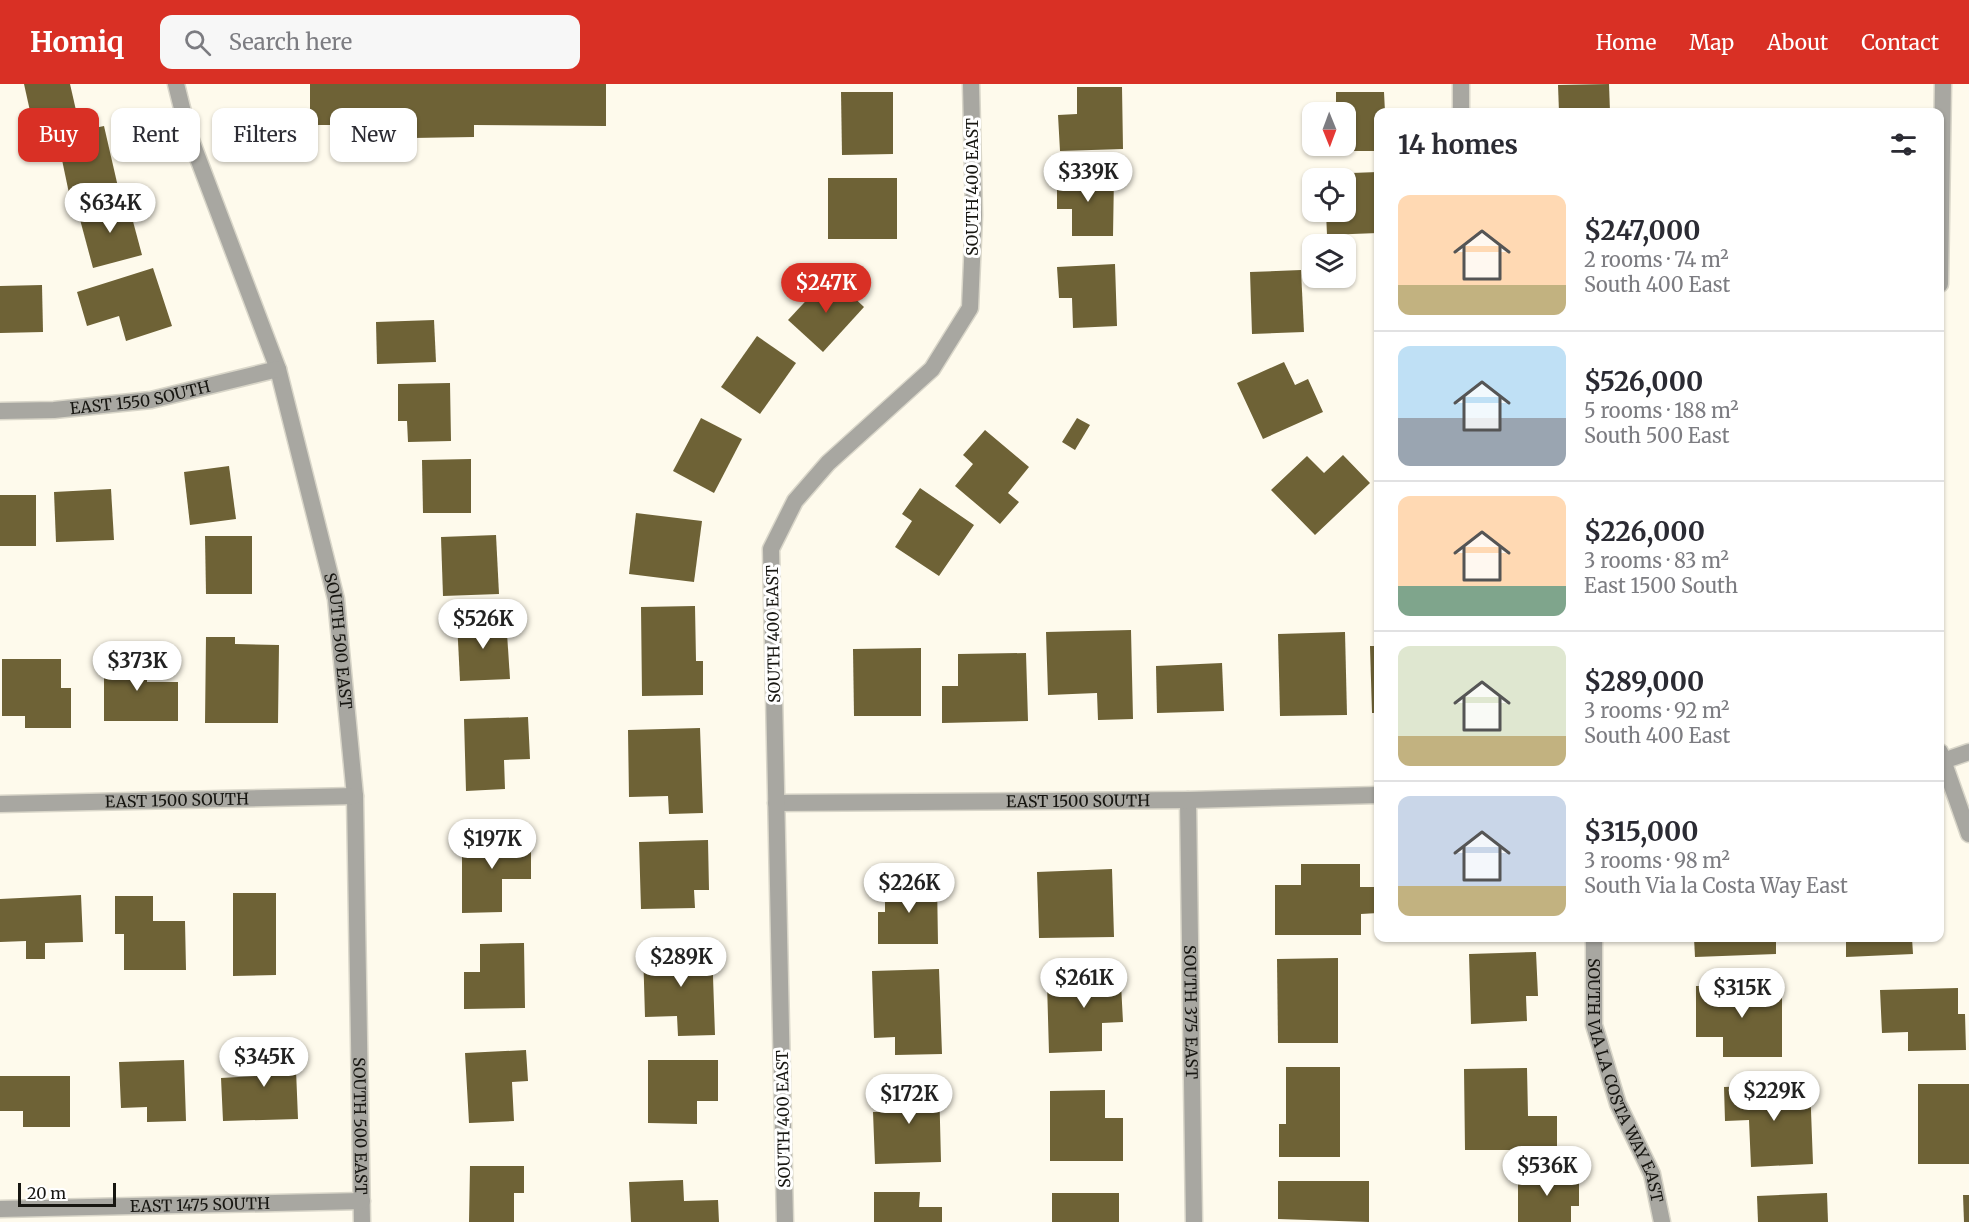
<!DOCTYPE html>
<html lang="en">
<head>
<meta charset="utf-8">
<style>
  :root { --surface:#fff; --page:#f7f7f7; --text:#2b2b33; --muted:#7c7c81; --line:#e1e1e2; --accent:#d93025 }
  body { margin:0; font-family:Merriweather,serif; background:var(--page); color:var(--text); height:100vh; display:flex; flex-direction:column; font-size:22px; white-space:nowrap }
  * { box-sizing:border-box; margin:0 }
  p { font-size:20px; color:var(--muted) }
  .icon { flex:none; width:33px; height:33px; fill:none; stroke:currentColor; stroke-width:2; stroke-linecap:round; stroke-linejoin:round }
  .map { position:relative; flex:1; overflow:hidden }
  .drawer { position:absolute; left:1374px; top:24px; width:570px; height:834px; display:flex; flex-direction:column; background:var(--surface); border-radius:12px; box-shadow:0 2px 4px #0004 }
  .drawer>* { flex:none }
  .banner { position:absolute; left:18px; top:24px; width:570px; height:54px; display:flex; gap:12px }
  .needle { width:39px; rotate:179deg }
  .tools { position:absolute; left:1302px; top:18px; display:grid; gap:12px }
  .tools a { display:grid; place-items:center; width:54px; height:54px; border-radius:12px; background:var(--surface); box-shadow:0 2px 4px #0004; font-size:30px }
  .scale { position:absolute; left:18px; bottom:15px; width:98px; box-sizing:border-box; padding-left:6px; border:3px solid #171611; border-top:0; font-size:16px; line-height:21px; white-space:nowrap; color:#171611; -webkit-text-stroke:4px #fff; paint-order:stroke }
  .price { position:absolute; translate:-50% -51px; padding:0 14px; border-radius:21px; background:#fff; color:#222; font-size:20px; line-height:39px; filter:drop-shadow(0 2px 3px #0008) }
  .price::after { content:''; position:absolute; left:50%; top:36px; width:18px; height:14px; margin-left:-9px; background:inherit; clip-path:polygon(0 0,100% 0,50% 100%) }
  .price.current { background:var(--accent); color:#fff }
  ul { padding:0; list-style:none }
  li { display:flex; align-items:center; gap:18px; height:150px; padding:0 24px }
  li+li { border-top:2px solid var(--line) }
  li span { display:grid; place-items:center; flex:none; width:168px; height:120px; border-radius:12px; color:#555 }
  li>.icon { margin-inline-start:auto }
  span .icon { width:72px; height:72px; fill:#fffc; stroke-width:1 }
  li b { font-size:26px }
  h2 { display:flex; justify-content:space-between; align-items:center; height:72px; padding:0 24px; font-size:26px }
  .chip { padding:0 21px; border-radius:12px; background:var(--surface); box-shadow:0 2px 4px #0004; font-size:21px; line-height:54px }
  .chip.current { background:var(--accent); color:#fff }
  header { display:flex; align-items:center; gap:36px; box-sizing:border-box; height:84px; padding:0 30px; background:var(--accent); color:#fff }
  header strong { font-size:28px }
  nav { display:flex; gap:33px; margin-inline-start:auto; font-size:21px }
  .search { width:420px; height:54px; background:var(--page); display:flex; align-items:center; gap:15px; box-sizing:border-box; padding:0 21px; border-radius:12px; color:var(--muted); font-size:22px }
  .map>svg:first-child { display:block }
  .building { fill:#6e6236 }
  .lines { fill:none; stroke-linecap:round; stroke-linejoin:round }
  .minor-casing { stroke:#d9d6c9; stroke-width:19 }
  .minor { stroke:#a8a7a1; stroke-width:16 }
  .labels { text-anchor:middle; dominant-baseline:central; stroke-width:6; stroke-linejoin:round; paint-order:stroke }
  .street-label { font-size:16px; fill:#171611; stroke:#fff }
</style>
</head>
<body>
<header>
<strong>Homiq</strong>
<div class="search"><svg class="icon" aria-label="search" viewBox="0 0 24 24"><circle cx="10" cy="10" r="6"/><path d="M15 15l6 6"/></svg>Search here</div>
<nav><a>Home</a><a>Map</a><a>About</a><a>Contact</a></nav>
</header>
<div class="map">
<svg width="1969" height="1138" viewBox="0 0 1969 1138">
  <rect width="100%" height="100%" fill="#fefaec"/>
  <!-- building -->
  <g class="building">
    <path d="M24 0H70L78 35 34 45Z"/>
    <path d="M310 0H606V42L474 41V53L412 54V41H310Z"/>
    <path d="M1609 0 1610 28H1559L1558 1Z"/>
    <path d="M1077 3H1122L1123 65 1060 67 1058 31 1077 30Z"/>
    <path d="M841 8H893V70L842 71Z"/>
    <path d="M1336 8H1384L1385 28H1378V67H1336V62H1346V28H1336Z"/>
    <path d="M1702 24 1703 28H1660V25Z"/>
    <path d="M104 42 118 103 70 114 57 52Z"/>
    <path d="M1378 88V149L1327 151 1326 128H1346V94H1325V90Z"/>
    <path d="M1057 91H1114L1113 152H1072V125H1057Z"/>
    <rect x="828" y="94" width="69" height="61"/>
    <path d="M127 115 142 171 93 184 78 128Z"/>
    <path d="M1115 180 1117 242 1073 244 1072 214H1059L1057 183Z"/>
    <path d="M153 184 172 242 126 257 119 232 87 242 77 208Z"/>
    <path d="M1301 186 1304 248 1252 250 1250 188Z"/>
    <path d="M830 191 864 223 823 268 788 236Z"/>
    <path d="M42 201 43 248 0 249V202Z"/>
    <path d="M434 236 436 278 377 280 376 238Z"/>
    <path d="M757 252 796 279 760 330 721 303Z"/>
    <path d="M1284 278 1295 301 1308 295 1323 328 1263 355 1237 299Z"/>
    <path d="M450 299 451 357 408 358 407 337H398V300Z"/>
    <path d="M701 334 742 355 714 409 673 387Z"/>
    <path d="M1077 334 1090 341 1075 366 1062 358Z"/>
    <path d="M985 346 1029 383 1008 409 1019 418 1000 440 955 402 973 380 963 371Z"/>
    <path d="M1343 371 1370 399 1315 451 1271 406 1307 372 1324 389Z"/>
    <path d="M471 375V429H423L422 376Z"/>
    <path d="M229 382 236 435 190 441 184 388Z"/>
    <path d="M920 404 974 441 939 492 895 463 912 437 902 430Z"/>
    <path d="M111 405 114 456 56 458 54 408Z"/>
    <rect x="0" y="411" width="36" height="51"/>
    <path d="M636 429 702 437 694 498 629 490Z"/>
    <path d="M496 451 499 510 443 512 441 453Z"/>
    <path d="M205 452H252V510H206Z"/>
    <path d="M695 522 696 577H703V611L642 612 641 523Z"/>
    <path d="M506 534 510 595 460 597 457 537Z"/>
    <path d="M1131 546 1133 635 1098 636 1097 609 1048 611 1046 548Z"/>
    <path d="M1345 548 1347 631 1280 632 1278 550Z"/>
    <path d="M206 553H235V560L279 561 278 639H205Z"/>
    <path d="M1370 562H1378V629H1372Z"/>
    <path d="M921 564V632H854L853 565Z"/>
    <path d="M1026 569 1028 637 942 639V602H958V570Z"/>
    <path d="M104 572H147V598H178V637H104Z"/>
    <path d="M2 575H61V604H71V644H25V632H2Z"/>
    <path d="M1222 579 1224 627 1157 629 1156 582Z"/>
    <path d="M528 633 530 675 504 676 505 705 466 707 464 635Z"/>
    <path d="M700 644 703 729 669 730 668 712 629 713 628 646Z"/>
    <path d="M462 754H531V795H502V828L462 829Z"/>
    <path d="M708 756 709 806H694L695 824 641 825 639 758Z"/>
    <path d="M1301 780H1360V803H1378V829L1361 830V851H1275V801H1301Z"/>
    <path d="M1112 785 1114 853 1039 854 1037 788Z"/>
    <path d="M885 797H937L938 860H878V828H885Z"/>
    <path d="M233 809H276V891L233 892Z"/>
    <path d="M81 811 83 858 45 859V875H26V857L0 858V815Z"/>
    <path d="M115 812H153V837H185L186 886H124V850H115Z"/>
    <path d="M1694 854H1776V870L1695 873Z"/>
    <path d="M1846 854H1912L1913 870 1846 873Z"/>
    <path d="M524 859 525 924 464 925V888H480V860Z"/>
    <path d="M712 863 715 951 678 952 677 932 645 933 643 865Z"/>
    <path d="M1536 868 1538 912H1526L1527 937 1471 940 1469 870Z"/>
    <path d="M1338 874V959H1278L1277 875Z"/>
    <path d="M1120 881 1123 938 1102 939V967L1049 969 1047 899 1079 898 1078 883Z"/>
    <path d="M939 885 942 970 895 971V953L874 954 872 887Z"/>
    <path d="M1696 902 1782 903V973H1723V953H1696Z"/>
    <path d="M1958 904V930H1965L1966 966 1908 967V948L1882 949 1880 906Z"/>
    <path d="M295 961 298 1035 223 1037 221 994 257 992 256 962Z"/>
    <path d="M526 966 528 997 512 998 514 1037 469 1039 465 969Z"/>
    <path d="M184 976 186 1037 147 1038V1023L121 1024 119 978Z"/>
    <path d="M648 976H718V1017H697V1040L648 1039Z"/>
    <path d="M1286 983H1340V1073H1279V1040H1286Z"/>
    <path d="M1527 984 1528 1032H1557V1066H1465L1464 985Z"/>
    <path d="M0 992H70V1043H23V1027H0Z"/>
    <path d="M939 998 941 1078 875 1080 873 1028H886V1000Z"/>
    <path d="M1810 1000 1813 1080 1751 1083 1749 1036 1725 1037 1724 1003Z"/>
    <rect x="1918" y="1000" width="51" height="80"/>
    <path d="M1105 1006V1034H1123V1077H1050V1007Z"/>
    <path d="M470 1082H524V1109H514V1138H469Z"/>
    <path d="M1579 1089V1122H1571V1138H1518V1090Z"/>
    <path d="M683 1096 684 1117 718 1116 719 1138H631L629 1098Z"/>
    <path d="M1278 1097H1369V1138L1278 1135Z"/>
    <path d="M874 1108H920L919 1123H942V1138H874Z"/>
    <rect x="1052" y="1109" width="67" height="29"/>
    <path d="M1827 1109 1828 1138H1758L1757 1112Z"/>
    <path d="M1963 1111H1969V1138H1964Z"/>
  </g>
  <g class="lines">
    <!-- minor casing -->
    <g class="minor-casing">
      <g id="minor">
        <path id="s1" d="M176 0 188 48 278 285 336 515 355 712 362 1138"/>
        <path d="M1461 0V28"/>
        <path d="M1940 200 1943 0"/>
        <path id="s2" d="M0 327 54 326 151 316 278 285"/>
        <path d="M1940 668 1969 750"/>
        <path d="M1940 678 1969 668"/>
        <path id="s3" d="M1188 716 1194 1138"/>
        <path id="s4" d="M776 719 1188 716 1378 711"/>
        <path id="s5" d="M0 720 355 712"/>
        <path id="s6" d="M1594 854V941L1618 1020 1652 1090 1662 1138"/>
        <path id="s7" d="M0 1125 362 1117"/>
        <path d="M785 1138 771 465 795 417 828 379 932 285 970 224 974 131 971 0"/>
      </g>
    </g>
    <!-- minor -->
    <use href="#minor" class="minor"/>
  </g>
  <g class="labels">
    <!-- street labels -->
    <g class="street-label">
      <text transform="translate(972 103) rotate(-90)">SOUTH 400 EAST</text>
      <text stroke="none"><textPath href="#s2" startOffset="141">EAST 1550 SOUTH</textPath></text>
      <text transform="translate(773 550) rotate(-91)">SOUTH 400 EAST</text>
      <text stroke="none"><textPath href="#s1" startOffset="582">SOUTH 500 EAST</textPath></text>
      <text stroke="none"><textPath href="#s5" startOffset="177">EAST 1500 SOUTH</textPath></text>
      <text stroke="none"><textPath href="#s4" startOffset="302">EAST 1500 SOUTH</textPath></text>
      <text stroke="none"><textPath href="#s3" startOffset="212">SOUTH 375 EAST</textPath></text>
      <text stroke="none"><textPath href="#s6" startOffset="148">SOUTH VIA LA COSTA WAY EAST</textPath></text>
      <text transform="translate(783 1035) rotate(-91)">SOUTH 400 EAST</text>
      <text stroke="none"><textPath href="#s1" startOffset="1068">SOUTH 500 EAST</textPath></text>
      <text stroke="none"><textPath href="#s7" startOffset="200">EAST 1475 SOUTH</textPath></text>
    </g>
  </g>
</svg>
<div class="tools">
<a><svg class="needle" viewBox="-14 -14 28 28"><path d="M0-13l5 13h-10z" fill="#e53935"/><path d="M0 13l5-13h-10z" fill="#7c7c81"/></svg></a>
<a><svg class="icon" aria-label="locate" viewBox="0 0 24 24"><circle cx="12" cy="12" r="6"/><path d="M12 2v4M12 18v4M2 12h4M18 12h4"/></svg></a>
<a><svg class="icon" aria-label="layers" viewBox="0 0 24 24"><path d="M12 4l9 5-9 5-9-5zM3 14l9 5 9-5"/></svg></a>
</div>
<div class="scale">20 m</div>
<b class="price" style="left:1088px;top:119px">$339K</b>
<b class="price" style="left:110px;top:150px">$634K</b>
<b class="price current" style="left:826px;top:230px">$247K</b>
<b class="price" style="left:483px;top:566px">$526K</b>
<b class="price" style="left:137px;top:608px">$373K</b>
<b class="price" style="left:492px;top:786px">$197K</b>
<b class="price" style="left:909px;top:830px">$226K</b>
<b class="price" style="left:681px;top:904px">$289K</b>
<b class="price" style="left:1084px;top:925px">$261K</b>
<b class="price" style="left:1742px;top:935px">$315K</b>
<b class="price" style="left:264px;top:1004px">$345K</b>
<b class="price" style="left:1774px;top:1038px">$229K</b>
<b class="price" style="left:909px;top:1041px">$172K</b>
<b class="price" style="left:1547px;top:1113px">$536K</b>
<div class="banner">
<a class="chip current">Buy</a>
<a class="chip">Rent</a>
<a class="chip">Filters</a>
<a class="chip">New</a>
</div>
<section class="drawer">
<h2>14 homes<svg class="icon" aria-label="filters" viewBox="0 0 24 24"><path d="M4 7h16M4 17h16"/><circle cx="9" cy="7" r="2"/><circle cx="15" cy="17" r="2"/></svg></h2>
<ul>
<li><span style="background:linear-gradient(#ffd9b3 75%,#c2b280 0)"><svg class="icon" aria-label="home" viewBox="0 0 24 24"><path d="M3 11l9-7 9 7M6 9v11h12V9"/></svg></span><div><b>$247,000</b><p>2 rooms · 74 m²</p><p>South 400 East</p></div></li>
<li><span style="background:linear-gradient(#bfe0f5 60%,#9aa5b1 0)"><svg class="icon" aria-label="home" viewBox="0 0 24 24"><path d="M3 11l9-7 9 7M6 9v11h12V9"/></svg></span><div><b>$526,000</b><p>5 rooms · 188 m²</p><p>South 500 East</p></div></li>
<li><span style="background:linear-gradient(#ffd9b3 75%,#7fa58c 0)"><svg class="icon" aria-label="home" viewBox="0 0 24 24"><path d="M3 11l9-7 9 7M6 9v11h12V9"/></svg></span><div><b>$226,000</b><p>3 rooms · 83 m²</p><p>East 1500 South</p></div></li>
<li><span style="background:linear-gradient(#dfe7d0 75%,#c2b280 0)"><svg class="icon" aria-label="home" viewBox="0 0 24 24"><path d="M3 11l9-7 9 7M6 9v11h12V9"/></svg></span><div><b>$289,000</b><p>3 rooms · 92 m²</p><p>South 400 East</p></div></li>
<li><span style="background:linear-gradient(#c9d6e8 75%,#c2b280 0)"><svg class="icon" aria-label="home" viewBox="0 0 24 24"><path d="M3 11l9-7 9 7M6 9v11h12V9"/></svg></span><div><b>$315,000</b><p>3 rooms · 98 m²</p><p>South Via la Costa Way East</p></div></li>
</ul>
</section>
</div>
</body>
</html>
